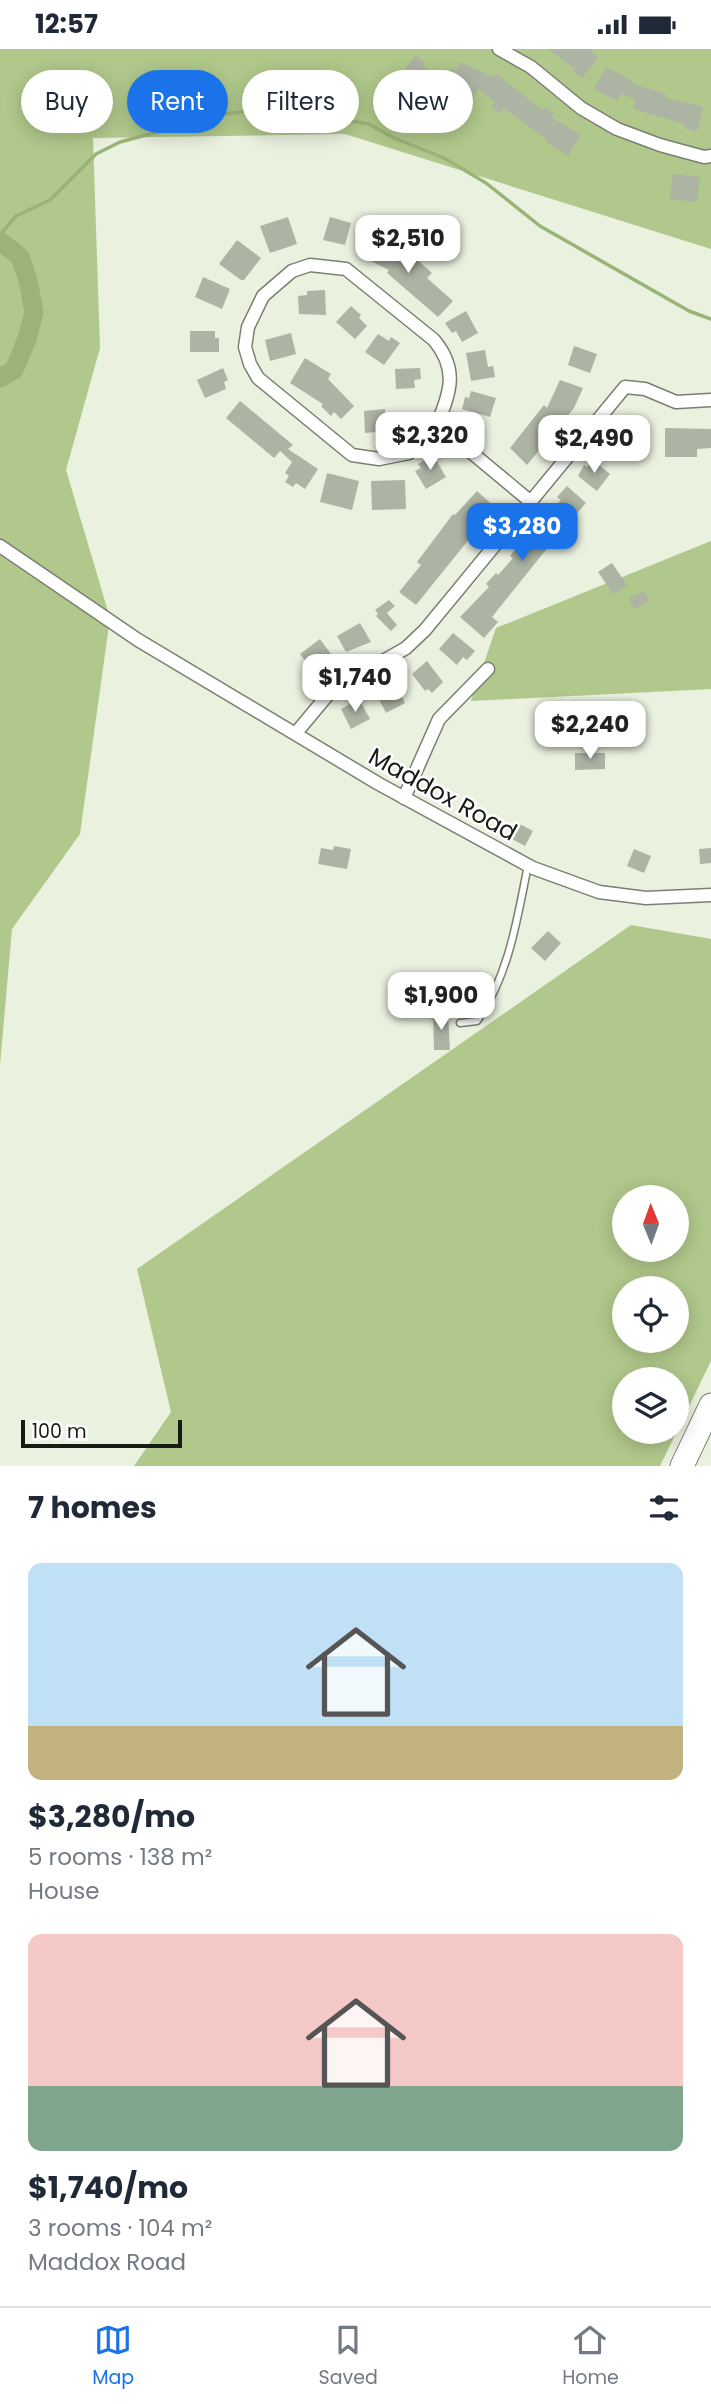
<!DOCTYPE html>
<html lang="en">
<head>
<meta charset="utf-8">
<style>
  :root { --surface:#fff; --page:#f2f2f3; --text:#1f2937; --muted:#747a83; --line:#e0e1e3; --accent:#1a73e8 }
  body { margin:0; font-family:Poppins,sans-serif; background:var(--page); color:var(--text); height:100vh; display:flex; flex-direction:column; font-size:26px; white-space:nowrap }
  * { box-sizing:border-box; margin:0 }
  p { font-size:23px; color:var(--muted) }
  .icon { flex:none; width:38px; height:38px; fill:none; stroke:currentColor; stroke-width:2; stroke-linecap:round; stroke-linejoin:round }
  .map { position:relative; height:1417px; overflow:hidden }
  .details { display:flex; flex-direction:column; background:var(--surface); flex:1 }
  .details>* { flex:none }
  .banner { position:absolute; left:21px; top:21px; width:670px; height:63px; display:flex; gap:14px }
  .needle { width:46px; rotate:359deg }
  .buttons { position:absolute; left:612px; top:1136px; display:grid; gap:14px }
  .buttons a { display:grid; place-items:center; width:77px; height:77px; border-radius:50%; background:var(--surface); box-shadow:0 4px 18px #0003; font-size:35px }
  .scale { position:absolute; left:21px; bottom:18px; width:161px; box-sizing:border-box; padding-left:7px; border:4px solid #181a14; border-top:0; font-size:19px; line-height:24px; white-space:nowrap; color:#181a14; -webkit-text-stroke:5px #fff; paint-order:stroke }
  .price { position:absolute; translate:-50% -60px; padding:0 16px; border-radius:14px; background:#fff; color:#222; font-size:23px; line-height:46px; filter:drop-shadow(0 2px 4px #0008) }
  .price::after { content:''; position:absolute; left:50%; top:42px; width:21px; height:16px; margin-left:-10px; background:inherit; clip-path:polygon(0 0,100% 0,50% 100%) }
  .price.selected { background:var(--accent); color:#fff }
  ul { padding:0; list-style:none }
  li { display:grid; align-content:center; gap:14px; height:371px; padding:0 28px }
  li span { display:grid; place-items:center; height:217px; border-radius:14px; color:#555 }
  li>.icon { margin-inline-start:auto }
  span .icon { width:126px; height:126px; fill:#fffc; stroke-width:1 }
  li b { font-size:30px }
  h2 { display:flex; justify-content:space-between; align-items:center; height:84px; padding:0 28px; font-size:30px }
  .pill { padding:0 24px; border-radius:32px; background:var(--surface); box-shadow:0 4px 18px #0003; font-size:24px; line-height:63px }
  .pill.selected { background:var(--accent); color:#fff }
  .status { display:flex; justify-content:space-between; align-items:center; height:49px; padding:0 35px; background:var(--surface); direction:ltr }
  .status svg { height:19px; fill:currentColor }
  .tab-bar { display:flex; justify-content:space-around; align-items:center; height:98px; border-top:2px solid var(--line); background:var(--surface); font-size:19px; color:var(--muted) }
  .tab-bar a { display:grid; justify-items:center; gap:4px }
  .tab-bar .selected { color:var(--accent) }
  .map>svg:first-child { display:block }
  .forest { fill:#b0c88b; fill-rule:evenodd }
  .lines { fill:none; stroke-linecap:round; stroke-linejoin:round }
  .stream { stroke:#9bb377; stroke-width:3.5 }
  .river { stroke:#9bb377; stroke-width:19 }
  .building { fill:#adb4a3 }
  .service-casing { stroke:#798070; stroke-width:9 }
  .minor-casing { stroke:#798070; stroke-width:15 }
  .motorway-casing { stroke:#798070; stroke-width:25 }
  .service { stroke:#fff; stroke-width:6 }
  .minor { stroke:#fff; stroke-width:12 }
  .motorway { stroke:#fff; stroke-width:23 }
  .labels { text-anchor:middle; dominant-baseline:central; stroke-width:5; stroke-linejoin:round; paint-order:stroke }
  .street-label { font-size:24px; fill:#181a14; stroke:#fff }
</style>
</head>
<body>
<div class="status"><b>12:57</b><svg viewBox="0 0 49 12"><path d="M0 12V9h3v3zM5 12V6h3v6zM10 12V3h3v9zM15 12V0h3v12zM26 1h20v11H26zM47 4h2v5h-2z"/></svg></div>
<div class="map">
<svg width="711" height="1417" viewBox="0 0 711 1417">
  <rect width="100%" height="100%" fill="#eaf1df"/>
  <!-- forest -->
  <g class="forest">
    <path d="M0 0H711V200L345 85 93 89 100 299 66 421 110 569 80 785 12 880 0 1016Z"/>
    <path d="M711 492V640L471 652 496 579Z"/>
    <path d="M631 876 711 890V1312L677 1382V1330H625V1382H677L660 1417H134L171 1363 137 1220ZM677 1148V1200H625V1148ZM677 1239V1292H625V1239Z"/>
  </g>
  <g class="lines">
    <!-- stream -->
    <path class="stream" d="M0 186 16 167 50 151 96 105 120 93 225 65 273 59 369 75 394 89 444 109 486 134 540 177 689 262 711 270"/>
    <!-- river -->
    <path class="river" d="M0 192 20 208 28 231 34 263 27 290 14 321 0 329"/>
  </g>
  <!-- building -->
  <g class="building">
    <path d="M548 0H593L591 3 598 8 582 29 573 23 575 20Z"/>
    <path d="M416 6 425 14 423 17 436 28 422 46 399 28Z"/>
    <path d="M460 13 494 28 497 25 542 61 545 58 554 64 551 68 581 86 568 107 546 93 547 91 504 59 500 65 491 58 495 53 478 40 472 53 461 48 462 45 444 37 452 19 456 21Z"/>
    <path d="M606 18 634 33 633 35 666 45 665 49 703 58 697 82 684 79 685 75 633 60 635 51 622 44 617 52 594 40Z"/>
    <path d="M673 125 700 128 697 153 670 150Z"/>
    <path d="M288 168 297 195 270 204 260 177Z"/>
    <path d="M330 168 351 174 345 196 323 191Z"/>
    <path d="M368 188 403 206 407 202 432 224 427 229 453 252 438 268 387 224 389 221 359 206Z"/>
    <path d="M237 191 261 209 244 231H241L219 215Z"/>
    <path d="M203 228 230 240 222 260 195 248Z"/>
    <path d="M325 241 326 266 299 265 298 247 307 246V242Z"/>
    <path d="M351 257 361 266 359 269 367 277 355 290 336 273Z"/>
    <path d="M466 262 478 284 462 293 456 282 452 284 445 274Z"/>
    <path d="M190 282H215V289H219V303H190Z"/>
    <path d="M291 284 296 305 270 312 265 291Z"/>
    <path d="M378 285 389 292 391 288 400 294 384 316 365 303Z"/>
    <path d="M574 297 597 305 590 324 568 316Z"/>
    <path d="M485 301 488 318 493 317 495 328 471 332 466 304Z"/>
    <path d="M305 309 331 325 328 330 354 357 341 370 334 363 331 367 321 357 323 355 290 334Z"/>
    <path d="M223 319 228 331 224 333 226 340 205 349 197 331Z"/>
    <path d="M420 319 421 330 414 331 415 339 396 340 395 320Z"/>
    <path d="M560 331 583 339 574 359 527 416 510 399 544 356 547 359Z"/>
    <path d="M471 342 496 349 490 368 462 360 465 348 469 349Z"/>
    <path d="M240 352 293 396 288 400 318 420 305 440 296 434 293 438 285 433 289 427 285 424 292 413 280 402 274 409 226 369Z"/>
    <path d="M385 360 386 382 365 384 364 362Z"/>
    <path d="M620 375 637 390 619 410 602 395Z"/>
    <path d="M665 379 711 380V399L697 400V408H665Z"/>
    <path d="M433 406 446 428 426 440 415 422 421 419 418 415Z"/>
    <path d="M593 411 610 425 597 442 578 427 584 416 587 418Z"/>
    <path d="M327 424 359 432 352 461 320 453Z"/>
    <path d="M405 431 406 460 372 461 371 432Z"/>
    <path d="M567 437 586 454 561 482 492 568 498 573 484 589 460 568 489 538 486 535 496 524 498 526 513 509 510 507 519 495 522 497 537 481 533 478 561 451 557 448Z"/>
    <path d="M477 442 495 458 416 556 399 543 421 516 417 513 453 465 455 466Z"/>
    <path d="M612 514 627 536 613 545 598 523Z"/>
    <path d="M644 542 649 552 634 560 629 549Z"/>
    <path d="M389 551 395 557 387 564 397 576 391 582 376 567 378 565 375 561Z"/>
    <path d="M360 574 371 593 346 603 337 587Z"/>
    <path d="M453 584 475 602 467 611 463 608 457 616 439 600Z"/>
    <path d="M320 590 333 608 312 621 300 605Z"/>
    <path d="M427 612 443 633 432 644 428 640 425 642 412 625Z"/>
    <path d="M394 632 405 654 386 664 374 641Z"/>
    <path d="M359 650 370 670 351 680 341 660Z"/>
    <path d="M575 704H605V720L575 721Z"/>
    <path d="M516 773 533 782 525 797 508 788Z"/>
    <path d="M334 797 351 800 347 820 318 815 321 799 333 801Z"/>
    <path d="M711 799V814L700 815 699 800Z"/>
    <path d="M634 800 651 807 644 824 627 817Z"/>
    <path d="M548 882 561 894 545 912 531 899Z"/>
    <path d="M433 964H448L450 1001H434Z"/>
  </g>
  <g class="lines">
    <!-- service casing -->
    <g class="service-casing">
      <path id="service" d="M460 974 477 972C509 926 517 871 528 816"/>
    </g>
    <!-- minor casing -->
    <g class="minor-casing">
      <g id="minor">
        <path d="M499 0 531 18 581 59 617 80 660 96 704 108 711 107"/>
        <path d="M437 375 409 404 379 410 352 406 258 329 250 315 245 298 248 278 263 247 292 222 310 216 346 220 434 291C458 320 451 343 437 375L531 453"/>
        <path d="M0 497 138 591 379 735 533 819 599 843 646 849 711 846"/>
        <path d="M296 684 331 642 406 599 425 581 625 338 645 340 676 353 711 351"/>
        <path d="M404 749 439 670 488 620"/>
      </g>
    </g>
    <!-- motorway casing -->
    <g class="motorway-casing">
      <path id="motorway" d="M682 1417 711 1356"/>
    </g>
    <!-- service -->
    <use href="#service" class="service"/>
    <!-- minor -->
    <use href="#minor" class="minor"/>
    <!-- motorway -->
    <use href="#motorway" class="motorway"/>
  </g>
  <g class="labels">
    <!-- street labels -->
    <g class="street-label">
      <text transform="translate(443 745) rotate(29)">Maddox Road</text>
    </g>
  </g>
</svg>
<div class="buttons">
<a><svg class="needle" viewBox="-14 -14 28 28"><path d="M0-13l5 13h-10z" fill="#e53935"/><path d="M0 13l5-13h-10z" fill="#747a83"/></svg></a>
<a><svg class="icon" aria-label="locate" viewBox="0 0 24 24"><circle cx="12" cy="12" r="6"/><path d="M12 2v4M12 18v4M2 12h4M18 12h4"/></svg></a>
<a><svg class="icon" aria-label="layers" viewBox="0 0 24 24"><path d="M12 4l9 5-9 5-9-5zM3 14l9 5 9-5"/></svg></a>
</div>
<div class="scale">100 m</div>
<b class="price" style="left:408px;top:226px">$2,510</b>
<b class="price" style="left:430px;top:423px">$2,320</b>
<b class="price" style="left:594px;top:426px">$2,490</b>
<b class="price selected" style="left:522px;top:514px">$3,280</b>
<b class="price" style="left:355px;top:665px">$1,740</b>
<b class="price" style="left:590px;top:712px">$2,240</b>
<b class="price" style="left:441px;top:983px">$1,900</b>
<div class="banner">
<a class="pill">Buy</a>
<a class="pill selected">Rent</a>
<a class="pill">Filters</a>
<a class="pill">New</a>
</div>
</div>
<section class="details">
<h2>7 homes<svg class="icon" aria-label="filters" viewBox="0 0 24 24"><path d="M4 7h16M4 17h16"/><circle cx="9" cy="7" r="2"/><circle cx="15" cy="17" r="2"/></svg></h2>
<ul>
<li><span style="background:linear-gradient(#bfe0f5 75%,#c2b280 0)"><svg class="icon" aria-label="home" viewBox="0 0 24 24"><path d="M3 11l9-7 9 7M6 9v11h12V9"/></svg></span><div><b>$3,280/mo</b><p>5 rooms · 138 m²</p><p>House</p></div></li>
<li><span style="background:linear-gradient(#f6c9c9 70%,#7fa58c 0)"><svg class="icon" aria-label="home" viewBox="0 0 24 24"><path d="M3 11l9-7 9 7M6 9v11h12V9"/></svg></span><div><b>$1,740/mo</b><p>3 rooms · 104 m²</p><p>Maddox Road</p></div></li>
</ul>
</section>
<nav class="tab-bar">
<a class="selected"><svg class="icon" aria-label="map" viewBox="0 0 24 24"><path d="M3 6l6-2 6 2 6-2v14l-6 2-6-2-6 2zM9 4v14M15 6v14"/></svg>Map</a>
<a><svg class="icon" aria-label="saved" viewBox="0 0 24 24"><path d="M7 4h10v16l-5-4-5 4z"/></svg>Saved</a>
<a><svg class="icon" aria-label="home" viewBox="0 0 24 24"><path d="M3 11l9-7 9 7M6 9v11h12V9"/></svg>Home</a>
</nav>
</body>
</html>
